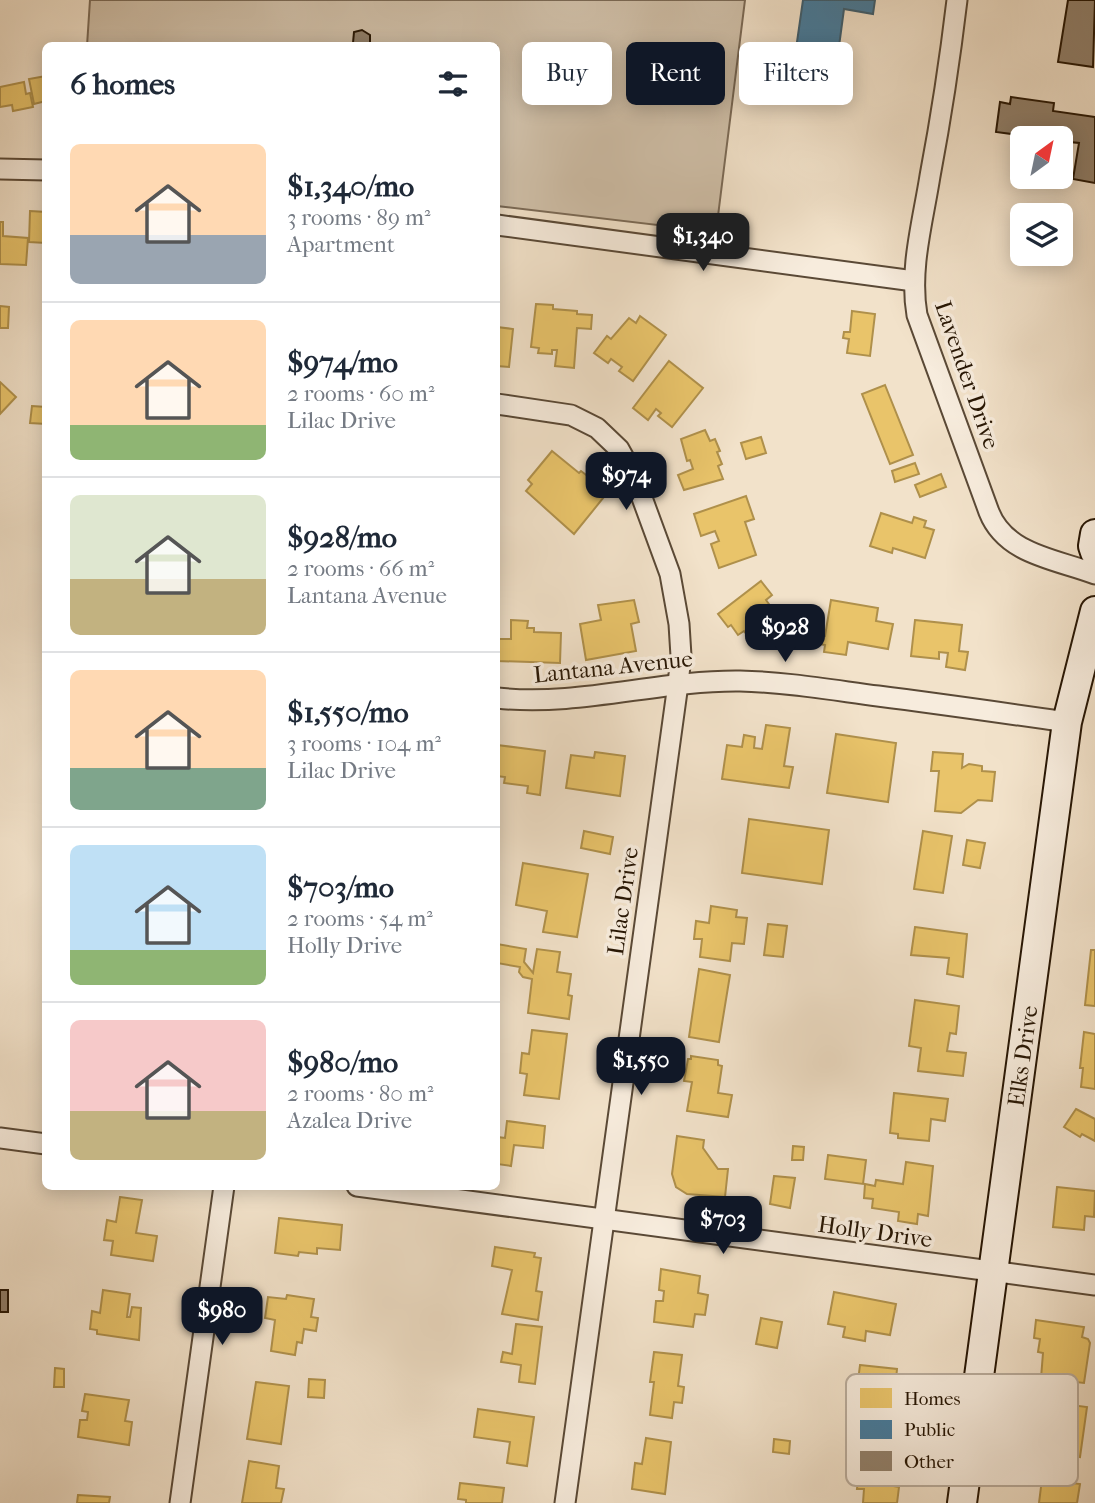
<!DOCTYPE html>
<html lang="en">
<head>
<meta charset="utf-8">
<style>
  :root { --surface:#fff; --page:#f6f6f7; --text:#1f2937; --muted:#747a83; --line:#e0e1e3; --accent:#111827 }
  body { margin:0; font-family:"IM FELL French Canon",serif; background:var(--page); color:var(--text); height:100vh; display:flex; flex-direction:column; font-size:26px; white-space:nowrap }
  * { box-sizing:border-box; margin:0 }
  p { font-size:23px; color:var(--muted) }
  .icon { flex:none; width:38px; height:38px; fill:none; stroke:currentColor; stroke-width:2; stroke-linecap:round; stroke-linejoin:round }
  .map { position:relative; flex:1; overflow:hidden }
  .panel { position:absolute; left:42px; top:42px; width:458px; height:1148px; display:flex; flex-direction:column; background:var(--surface); border-radius:10px; box-shadow:0 4px 18px #0003 }
  .panel>* { flex:none }
  .banner { position:absolute; left:522px; top:42px; width:467px; height:63px; display:flex; gap:14px }
  .needle { width:46px; rotate:33deg }
  .fabs { position:absolute; left:1010px; top:126px; display:grid; gap:14px }
  .fabs a { display:grid; place-items:center; width:63px; height:63px; border-radius:10px; background:var(--surface); box-shadow:0 4px 18px #0003; font-size:35px }
  .price { position:absolute; translate:-50% -60px; padding:0 16px; border-radius:14px; background:var(--accent); color:#fff; font-size:23px; line-height:46px; filter:drop-shadow(0 2px 4px #0008) }
  .price::after { content:''; position:absolute; left:50%; top:42px; width:21px; height:16px; margin-left:-10px; background:inherit; clip-path:polygon(0 0,100% 0,50% 100%) }
  .price.on { background:#222; color:#fff }
  ul { padding:0; list-style:none }
  li { display:flex; align-items:center; gap:21px; height:175px; padding:0 28px }
  li+li { border-top:2px solid var(--line) }
  li span { display:grid; place-items:center; flex:none; width:196px; height:140px; border-radius:10px; color:#555 }
  li>.icon { margin-inline-start:auto }
  span .icon { width:84px; height:84px; fill:#fffc; stroke-width:1 }
  li b { font-size:30px }
  h2 { display:flex; justify-content:space-between; align-items:center; height:84px; padding:0 28px; font-size:30px }
  .chip { padding:0 24px; border-radius:10px; background:var(--surface); box-shadow:0 4px 18px #0003; font-size:24px; line-height:63px }
  .chip.on { background:var(--accent); color:#fff }
  .map>svg:first-child { display:block }
  .green { fill:#cfbfa8; stroke:#7b6a56; stroke-width:2 }
  .homes { fill:#e9c46a; stroke:#af904b; stroke-width:2 }
  .public { fill:#457b9d; stroke:#3c5d6f; stroke-width:2 }
  .building { fill:#91806b; stroke:#271604; stroke-width:2 }
  .lines { fill:none; stroke-linecap:round; stroke-linejoin:round }
  .minor-casing { stroke:#5a4936; stroke-width:23 }
  .secondary-casing { stroke:#271604; stroke-width:32 }
  .minor { stroke:#f7ecdd; stroke-width:19 }
  .secondary { stroke:#f7ecdd; stroke-width:28 }
  .labels { text-anchor:middle; dominant-baseline:central; stroke-width:7; stroke-linejoin:round; paint-order:stroke }
  .street-label { font-size:23px; fill:#271604; stroke:#f7ecdd }
  .key { fill:#f7ecdd; stroke:#b9ac9c; stroke-width:2 }
  .key-label { font-size:19px; fill:#271604 }
</style>
</head>
<body>
<div class="map">
<svg width="1095" height="1503" viewBox="0 0 1095 1503">
  <rect width="100%" height="100%" fill="#f2e2ca"/>
  <filter id="stains"><feTurbulence type="fractalNoise" baseFrequency=".00286" numOctaves="4"/><feColorMatrix values="0 0 0 0 .2 0 0 0 0 .09 0 0 0 0 .02 0 0 0 .5 -.17"/></filter>
  <radialGradient id="worn" r=".72"><stop offset=".6" stop-color="#630" stop-opacity="0"/><stop offset="1" stop-color="#630" stop-opacity=".3"/></radialGradient>
  <!-- green -->
  <path class="green" d="M90 0H745L716 232 497 206V46H87Z"/>
  <!-- homes -->
  <g class="homes">
    <path d="M46 76V101L34 104 29 79Z"/>
    <path d="M24 82 26 94 30 93 33 107 13 111 12 105 0 107V87Z"/>
    <path d="M30 211 46 212V243L29 242Z"/>
    <path d="M0 222H3V236L28 238 26 265 0 264Z"/>
    <path d="M536 304 553 305V309L577 311V314L592 315 591 329 577 328 574 368 555 366 557 350H552V354L538 353 539 348 531 347Z"/>
    <path d="M0 306 9 307 8 328H0Z"/>
    <path d="M852 311 875 314 870 356 847 353 849 339 843 338 844 332H850Z"/>
    <path d="M640 316 666 335 633 381 619 371 622 367 611 359 608 363 594 353 607 336 611 339 629 318 636 323Z"/>
    <path d="M497 327 513 329 509 367 497 366Z"/>
    <path d="M669 361 703 388 672 427 658 416 661 413 656 409 648 420 633 408Z"/>
    <path d="M0 382 16 397 0 414Z"/>
    <path d="M885 385 913 455 890 464 862 394Z"/>
    <path d="M32 406 46 407V424L30 423Z"/>
    <path d="M705 430 710 441 715 439 720 451 717 452 722 464 718 466 723 479 684 490 678 475 693 469 690 460 687 461 681 439Z"/>
    <path d="M761 437 766 453 746 459 741 443Z"/>
    <path d="M552 451 579 473 581 471 594 481 591 486 604 497 574 534 526 491 532 484 528 480Z"/>
    <path d="M915 463 919 474 895 482 892 471Z"/>
    <path d="M941 474 946 487 920 497 915 485Z"/>
    <path d="M746 496 754 519 745 522 756 555 719 568 711 544 719 541 715 531 701 536 694 514Z"/>
    <path d="M881 513 912 523 914 517 926 521 924 527 934 530 925 558 893 548 892 553 870 546Z"/>
    <path d="M761 581 772 595 766 600 774 611 780 607 790 619 755 646 744 631 738 635 731 625 728 627 718 614Z"/>
    <path d="M634 600 639 622 631 624 636 651 586 660 580 624 601 620 598 605Z"/>
    <path d="M831 600 878 608 876 621 893 624 888 649 848 642 846 655 824 652 825 645 819 644 821 635 825 636Z"/>
    <path d="M511 620 528 621 527 628H534V632L561 633 560 663 497 661V639H511Z"/>
    <path d="M915 620 962 625 959 651 968 652 965 670 946 667 948 653 939 652V659L911 656Z"/>
    <path d="M766 725 790 728 784 766 793 767 789 788 722 779 727 745 742 747 744 735 755 737 754 748 762 749Z"/>
    <path d="M836 734 896 743 888 802 827 793Z"/>
    <path d="M497 745 545 751 540 795 527 793 528 786 504 783 505 777 497 776Z"/>
    <path d="M595 752 625 756 620 796 566 788 571 755 594 758Z"/>
    <path d="M933 752 963 754 962 768 969 764 982 766V771L995 772 992 801 978 800 961 813 935 811 939 771H931Z"/>
    <path d="M749 819 829 830 822 884 742 873Z"/>
    <path d="M584 831 613 837 610 854 581 848Z"/>
    <path d="M923 831 952 836 943 893 914 889Z"/>
    <path d="M967 840 985 843 980 868 963 865Z"/>
    <path d="M523 863 588 874 577 937 543 932 547 911 516 905Z"/>
    <path d="M711 906 737 910 736 917 747 918 744 944 732 943 730 961 700 957 702 939H694L696 921 709 923Z"/>
    <path d="M768 924 787 926 783 957 764 955Z"/>
    <path d="M915 927 967 934 963 977 947 974 949 958 911 955Z"/>
    <path d="M497 944 526 949 524 962 533 973 537 949 560 952 557 972 571 974 568 995 572 996 569 1019 528 1013 532 979 523 977 519 972 520 967 497 963Z"/>
    <path d="M1091 950H1095V1006L1085 1005Z"/>
    <path d="M699 969 730 975 719 1042 689 1037Z"/>
    <path d="M915 1000 959 1006 956 1034 950 1033 947 1051 966 1053 963 1076 918 1071 921 1048 909 1046Z"/>
    <path d="M532 1030 567 1034 559 1099 524 1095 527 1074 520 1073 522 1053 529 1054Z"/>
    <path d="M1084 1032 1095 1034V1089L1081 1087 1083 1068H1080Z"/>
    <path d="M691 1056 718 1060V1065L722 1066 718 1093 732 1095 728 1117 687 1111 692 1082 684 1081 688 1059H691Z"/>
    <path d="M894 1093 948 1099 945 1121 931 1119 929 1141 898 1138V1134L890 1133Z"/>
    <path d="M1076 1109 1095 1119V1141L1082 1134 1080 1137 1064 1127Z"/>
    <path d="M507 1121 545 1126 543 1148 514 1145 511 1166 497 1164V1137L505 1138Z"/>
    <path d="M677 1136 704 1140 703 1148 718 1169H728L725 1197 687 1194 676 1187 672 1174Z"/>
    <path d="M793 1146 804 1147 803 1160H792Z"/>
    <path d="M828 1155 866 1160 863 1184 825 1179Z"/>
    <path d="M906 1162 933 1166 928 1216 918 1214 917 1224 898 1221 899 1212 872 1208 873 1199 864 1198 865 1184 875 1186 876 1180 903 1184Z"/>
    <path d="M774 1176 795 1178 790 1208 770 1204Z"/>
    <path d="M1057 1187 1095 1191 1094 1217 1085 1216 1084 1230 1053 1227Z"/>
    <path d="M120 1197 142 1200 136 1233 157 1236 153 1261 111 1255 113 1241 104 1240 107 1220 116 1222Z"/>
    <path d="M279 1218 342 1225 340 1250 317 1248V1254L299 1252 298 1256 275 1253Z"/>
    <path d="M495 1247 535 1253 534 1257 541 1258 536 1291 542 1292 538 1320 502 1314 512 1270 492 1266Z"/>
    <path d="M661 1269 700 1276 698 1293 708 1295 705 1315 695 1314 693 1327 654 1322 656 1301H663L664 1291 659 1290Z"/>
    <path d="M103 1290 130 1294 127 1317H130L132 1307 141 1308 139 1340 97 1334V1330L90 1329 92 1311 100 1313Z"/>
    <path d="M834 1292 896 1304 890 1335 866 1331 865 1341 843 1337 845 1327 828 1324Z"/>
    <path d="M287 1295 314 1299 311 1317 318 1318 316 1331 304 1329 302 1343 297 1342 295 1355 271 1351 275 1320 265 1318 268 1297 286 1299Z"/>
    <path d="M761 1318 782 1322 777 1348 756 1344Z"/>
    <path d="M1036 1320 1084 1327 1082 1337 1088 1339 1090 1343 1084 1383 1041 1378 1043 1353 1038 1352 1040 1339 1034 1338Z"/>
    <path d="M516 1324 542 1327 535 1384 519 1382 521 1365 501 1362 503 1352 512 1354Z"/>
    <path d="M654 1352 682 1355 678 1386 684 1387 682 1403 674 1402 672 1418 650 1415 654 1382H650Z"/>
    <path d="M860 1365 897 1369 896 1380 903 1381 900 1408 894 1407 893 1420 865 1417 869 1382 858 1381Z"/>
    <path d="M55 1368 64 1369V1387H54Z"/>
    <path d="M309 1379 325 1380 324 1398 308 1397Z"/>
    <path d="M256 1382 289 1386 281 1444 247 1439Z"/>
    <path d="M85 1394 129 1400 125 1421 132 1422 129 1445 78 1437 80 1420H87L88 1412 82 1411Z"/>
    <path d="M1033 1400 1087 1407 1080 1457 1037 1451 1039 1434 1045 1435 1047 1422 1030 1420Z"/>
    <path d="M478 1409 534 1417 527 1466 507 1463 510 1442 474 1437Z"/>
    <path d="M646 1438 671 1442 665 1494 632 1489 635 1463 642 1464Z"/>
    <path d="M774 1439 790 1441 789 1454 773 1452Z"/>
    <path d="M869 1457 896 1460 893 1486 899 1487 897 1503H863L864 1489H857L859 1468H868Z"/>
    <path d="M249 1461 279 1466 276 1488 284 1489 281 1503H242Z"/>
    <path d="M1042 1479 1080 1484 1077 1503H1039Z"/>
    <path d="M460 1483 504 1488 502 1503H466V1500L458 1499Z"/>
    <path d="M78 1495 110 1497 109 1503H77Z"/>
  </g>
  <!-- public -->
  <path class="public" d="M803 0H875L873 14 844 9 835 76 793 70Z"/>
  <!-- building -->
  <g class="building">
    <path d="M1068 0H1095L1093 67 1058 62Z"/>
    <path d="M362 30 370 35V44L358 46 353 43 354 32Z"/>
    <path d="M1011 97 1054 103 1053 111 1095 117V183L1073 179 1079 143 1060 141V138H1042L996 132 1000 102 1010 104Z"/>
    <rect x="0" y="1290" width="8" height="22"/>
  </g>
  <g class="lines">
    <!-- minor casing -->
    <g class="minor-casing">
      <g id="minor">
        <path d="M957 0C950 59 941 118 930 176 923 221 909 269 917 315L989 512C1006 555 1056 559 1095 574"/>
        <path d="M0 169 46 170"/>
        <path d="M497 225 914 281"/>
        <path d="M497 404 571 415 597 428 619 449 634 476 670 574 679 624 681 656 678 684 565 1503"/>
        <path d="M497 698C579 707 658 680 740 681 786 682 832 690 878 696 941 704 1004 713 1067 722"/>
        <path d="M0 1138 46 1144"/>
        <path d="M357 1186 1095 1285"/>
        <path d="M180 1503 224 1186"/>
      </g>
    </g>
    <!-- secondary casing -->
    <g class="secondary-casing">
      <g id="secondary">
        <path d="M1095 534 1093 546 1095 552"/>
        <path d="M962 1503 1067 722 1095 611"/>
      </g>
    </g>
    <!-- minor -->
    <use href="#minor" class="minor"/>
    <!-- secondary -->
    <use href="#secondary" class="secondary"/>
  </g>
  <g class="labels">
    <!-- street labels -->
    <g class="street-label">
      <text transform="translate(967 375) rotate(71)">Lavender Drive</text>
      <text transform="translate(613 667) rotate(-6)">Lantana Avenue</text>
      <text transform="translate(623 901) rotate(-82)">Lilac Drive</text>
      <text transform="translate(1023 1056) rotate(-82)">Elks Drive</text>
      <text transform="translate(875 1232) rotate(8)">Holly Drive</text>
    </g>
  </g>
  <!-- legend -->
  <rect x="846" y="1374" width="232" height="112" rx="10" class="key"/>
  <rect x="860" y="1388" width="32" height="20" fill="#e9c46a"/>
  <rect x="860" y="1420" width="32" height="19" fill="#457b9d"/>
  <rect x="860" y="1451" width="32" height="20" fill="#91806b"/>
  <g class="key-label">
    <text x="904" y="1405">Homes</text>
    <text x="904" y="1436">Public</text>
    <text x="904" y="1468">Other</text>
  </g>
  <rect width="100%" height="100%" filter="url(#stains)"/>
  <rect width="100%" height="100%" fill="url(#worn)"/>
</svg>
<div class="fabs">
<a><svg class="needle" viewBox="-14 -14 28 28"><path d="M0-13l5 13h-10z" fill="#e53935"/><path d="M0 13l5-13h-10z" fill="#747a83"/></svg></a>
<a><svg class="icon" aria-label="layers" viewBox="0 0 24 24"><path d="M12 4l9 5-9 5-9-5zM3 14l9 5 9-5"/></svg></a>
</div>
<b class="price on" style="left:703px;top:273px">$1,340</b>
<b class="price" style="left:626px;top:512px">$974</b>
<b class="price" style="left:785px;top:664px">$928</b>
<b class="price" style="left:641px;top:1097px">$1,550</b>
<b class="price" style="left:723px;top:1256px">$703</b>
<b class="price" style="left:222px;top:1347px">$980</b>
<div class="banner">
<a class="chip">Buy</a>
<a class="chip on">Rent</a>
<a class="chip">Filters</a>
</div>
<section class="panel">
<h2>6 homes<svg class="icon" aria-label="filters" viewBox="0 0 24 24"><path d="M4 7h16M4 17h16"/><circle cx="9" cy="7" r="2"/><circle cx="15" cy="17" r="2"/></svg></h2>
<ul>
<li><span style="background:linear-gradient(#ffd9b3 65%,#9aa5b1 0)"><svg class="icon" aria-label="home" viewBox="0 0 24 24"><path d="M3 11l9-7 9 7M6 9v11h12V9"/></svg></span><div><b>$1,340/mo</b><p>3 rooms · 89 m²</p><p>Apartment</p></div></li>
<li><span style="background:linear-gradient(#ffd9b3 75%,#8fb573 0)"><svg class="icon" aria-label="home" viewBox="0 0 24 24"><path d="M3 11l9-7 9 7M6 9v11h12V9"/></svg></span><div><b>$974/mo</b><p>2 rooms · 60 m²</p><p>Lilac Drive</p></div></li>
<li><span style="background:linear-gradient(#dfe7d0 60%,#c2b280 0)"><svg class="icon" aria-label="home" viewBox="0 0 24 24"><path d="M3 11l9-7 9 7M6 9v11h12V9"/></svg></span><div><b>$928/mo</b><p>2 rooms · 66 m²</p><p>Lantana Avenue</p></div></li>
<li><span style="background:linear-gradient(#ffd9b3 70%,#7fa58c 0)"><svg class="icon" aria-label="home" viewBox="0 0 24 24"><path d="M3 11l9-7 9 7M6 9v11h12V9"/></svg></span><div><b>$1,550/mo</b><p>3 rooms · 104 m²</p><p>Lilac Drive</p></div></li>
<li><span style="background:linear-gradient(#bfe0f5 75%,#8fb573 0)"><svg class="icon" aria-label="home" viewBox="0 0 24 24"><path d="M3 11l9-7 9 7M6 9v11h12V9"/></svg></span><div><b>$703/mo</b><p>2 rooms · 54 m²</p><p>Holly Drive</p></div></li>
<li><span style="background:linear-gradient(#f6c9c9 65%,#c2b280 0)"><svg class="icon" aria-label="home" viewBox="0 0 24 24"><path d="M3 11l9-7 9 7M6 9v11h12V9"/></svg></span><div><b>$980/mo</b><p>2 rooms · 80 m²</p><p>Azalea Drive</p></div></li>
</ul>
</section>
</div>
</body>
</html>
